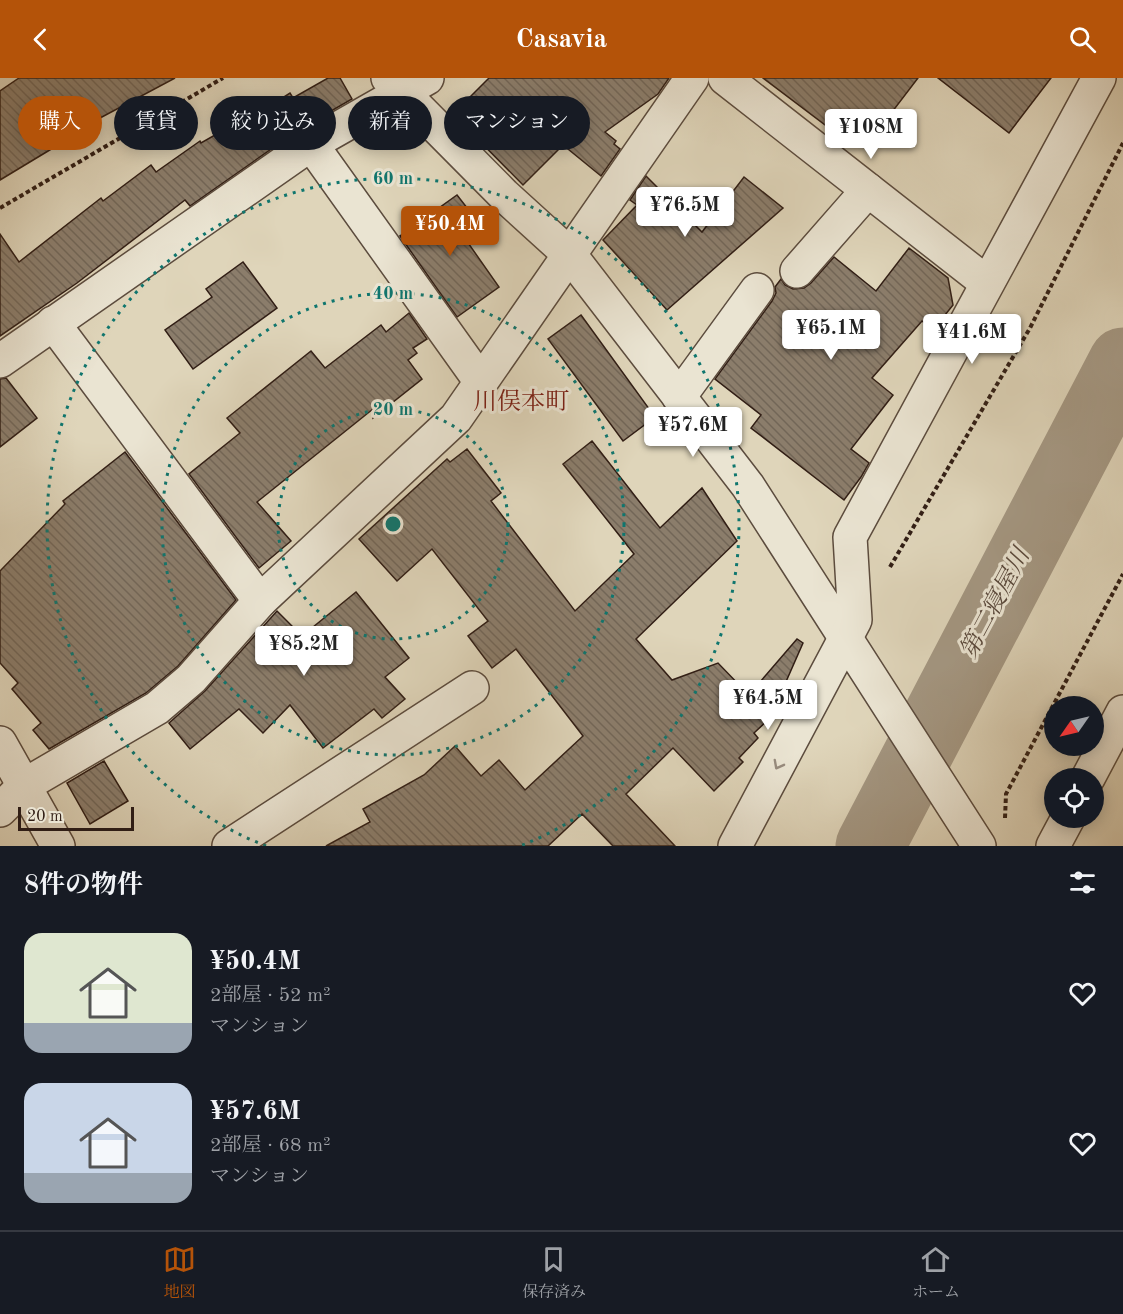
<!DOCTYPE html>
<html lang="ja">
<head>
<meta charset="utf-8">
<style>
  :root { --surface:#171b24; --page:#242831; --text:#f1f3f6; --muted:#9ea1a6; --line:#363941; --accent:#b45309 }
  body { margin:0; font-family:"Old Standard TT","Noto Serif JP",serif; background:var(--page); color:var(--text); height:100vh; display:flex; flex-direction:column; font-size:22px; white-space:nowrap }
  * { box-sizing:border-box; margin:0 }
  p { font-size:20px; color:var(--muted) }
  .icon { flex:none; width:33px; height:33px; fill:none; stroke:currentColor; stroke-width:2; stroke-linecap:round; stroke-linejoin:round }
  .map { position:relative; height:768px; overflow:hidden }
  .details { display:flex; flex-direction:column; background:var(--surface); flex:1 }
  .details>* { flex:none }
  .guide { position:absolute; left:18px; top:18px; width:600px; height:54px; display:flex; gap:12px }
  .needle { width:39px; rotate:236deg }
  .controls { position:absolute; left:1044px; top:618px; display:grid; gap:12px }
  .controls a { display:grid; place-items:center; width:60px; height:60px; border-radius:50%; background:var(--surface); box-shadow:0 3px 15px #0003; font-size:30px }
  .scale { position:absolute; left:18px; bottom:15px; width:116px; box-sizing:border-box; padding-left:6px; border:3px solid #311e15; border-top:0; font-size:16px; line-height:21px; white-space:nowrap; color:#311e15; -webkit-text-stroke:4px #eae4d2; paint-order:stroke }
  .price { position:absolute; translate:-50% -51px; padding:0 14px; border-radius:6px; background:#fff; color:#222; font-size:20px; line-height:39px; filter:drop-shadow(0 2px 3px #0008) }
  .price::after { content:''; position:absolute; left:50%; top:36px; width:18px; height:14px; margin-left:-9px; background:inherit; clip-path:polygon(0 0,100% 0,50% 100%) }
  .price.active { background:var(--accent); color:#fff }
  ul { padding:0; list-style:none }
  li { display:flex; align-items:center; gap:18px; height:150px; padding:0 24px }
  li span { display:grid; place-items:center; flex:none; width:168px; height:120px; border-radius:18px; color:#555 }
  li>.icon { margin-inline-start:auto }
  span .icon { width:72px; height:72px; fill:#fffc; stroke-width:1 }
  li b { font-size:26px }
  h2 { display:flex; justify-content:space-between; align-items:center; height:72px; padding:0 24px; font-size:26px }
  .tag { padding:0 21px; border-radius:27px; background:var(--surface); box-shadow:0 3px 15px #0003; font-size:21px; line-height:54px }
  .tag.active { background:var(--accent); color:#fff }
  header { display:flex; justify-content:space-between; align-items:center; height:78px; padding:0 24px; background:var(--accent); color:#fff; font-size:27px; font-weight:700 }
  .dock { display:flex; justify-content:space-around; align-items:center; height:84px; border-top:2px solid var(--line); background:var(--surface); font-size:16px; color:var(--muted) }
  .dock a { display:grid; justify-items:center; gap:3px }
  .dock .active { color:var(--accent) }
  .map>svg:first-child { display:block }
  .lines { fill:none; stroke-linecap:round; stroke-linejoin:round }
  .river { stroke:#a49782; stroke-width:69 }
  .building { fill:url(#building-back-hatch); stroke:#311e15; stroke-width:1.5 }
  .minor-casing { stroke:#5c4c3e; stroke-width:36 }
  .path { stroke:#311e15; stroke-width:4; stroke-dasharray:4.5 3; stroke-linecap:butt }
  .minor { stroke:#eae4d2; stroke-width:33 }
  .oneway { stroke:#978b7d }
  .ring { fill:none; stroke:#0f766e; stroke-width:3; stroke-dasharray:3 6 }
  .labels { text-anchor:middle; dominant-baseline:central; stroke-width:6; stroke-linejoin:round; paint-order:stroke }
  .neighbourhood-label { font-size:24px; fill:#7a1f14; stroke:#eae4d2 }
  .water-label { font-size:24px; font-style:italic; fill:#59483b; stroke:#eae4d2 }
  .centre { fill:#0f766e; stroke:#eae4d2; stroke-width:3 }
  .ring-label { font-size:18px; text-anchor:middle; font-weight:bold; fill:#0f766e; stroke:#eae4d2; stroke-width:6; stroke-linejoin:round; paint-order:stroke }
</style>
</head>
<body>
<header><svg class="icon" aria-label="back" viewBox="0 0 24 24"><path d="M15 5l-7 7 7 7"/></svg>Casavia<svg class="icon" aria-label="search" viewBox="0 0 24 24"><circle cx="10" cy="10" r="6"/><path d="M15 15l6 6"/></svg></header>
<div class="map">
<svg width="1123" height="768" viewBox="0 0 1123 768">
  <defs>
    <pattern id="building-back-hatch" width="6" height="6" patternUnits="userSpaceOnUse" patternTransform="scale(1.5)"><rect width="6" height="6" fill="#8b7d6b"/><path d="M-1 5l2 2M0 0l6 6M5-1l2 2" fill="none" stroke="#726657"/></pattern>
  </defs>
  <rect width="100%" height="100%" fill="#dfd5ba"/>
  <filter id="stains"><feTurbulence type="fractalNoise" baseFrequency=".00333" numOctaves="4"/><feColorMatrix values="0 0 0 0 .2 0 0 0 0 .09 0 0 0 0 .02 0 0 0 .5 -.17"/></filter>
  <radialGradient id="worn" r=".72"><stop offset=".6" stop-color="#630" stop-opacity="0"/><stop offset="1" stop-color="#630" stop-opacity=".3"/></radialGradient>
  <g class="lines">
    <!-- river -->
    <path class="river" d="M870 768 1123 284"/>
  </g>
  <!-- building -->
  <g class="building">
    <path d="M19 0H175L55 64 58 67 0 102V13Z"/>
    <path d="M328 0H340L352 21 300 51 190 128 185 122 77 205 0 258V156L19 184 101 120 103 123 151 87 156 94 200 63 201 65 252 36 254 38 290 15 293 20Z"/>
    <path d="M489 0H669L658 16 605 54 616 63 614 66 620 71 601 98 563 67 523 107 453 36Z"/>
    <path d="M763 0H918L876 55 872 52 853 68Z"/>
    <path d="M938 0H1051L1009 55Z"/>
    <path d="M646 98 702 154 744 99 783 130 667 232 603 162 637 127 630 122Z"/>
    <path d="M457 117 475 140 459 152 499 209 457 239 400 158Z"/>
    <path d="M909 170 948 200 953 227 933 252 922 243 872 300 893 317 851 371 869 385 861 399 844 422 751 350 761 337 715 301 772 223 776 215 775 209 781 201 785 207 793 211 804 210 811 205 834 179 876 213Z"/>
    <path d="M243 184 277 230 193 291 165 252 212 219 206 211Z"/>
    <path d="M409 235 427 261 413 270 417 275 408 282 422 301 373 340V331L257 424 291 463 259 490 189 396 240 355 227 340 311 273 325 290 381 247 386 254Z"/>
    <path d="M581 237 655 339 623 363 548 261Z"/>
    <path d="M6 300 37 340 0 369V301Z"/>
    <path d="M592 363 660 450 702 410 737 463 636 561 672 602 718 585 746 614 751 608 754 611 797 561 803 565 770 640 754 655 758 660 739 680 743 684 714 713 673 670 626 716 675 768H613L582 736 548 768H326L370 744 363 731 424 697 455 668 481 698 499 682 525 712 583 658 516 571 492 590 468 558 488 543 432 471 397 503 359 461 447 381 450 384 467 371 501 415 491 423 575 533 634 476 563 386Z"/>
    <path d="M125 374 236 522 178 588 146 615 49 671 33 652 41 645 12 611 18 605 0 585V493L65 426 63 423Z"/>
    <path d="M356 514 409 580 385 599 405 621 382 640 374 631 323 670 290 627 263 655 239 631 190 671 169 645 205 613 277 533 302 558Z"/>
    <path d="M104 683 128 723 90 746 67 705Z"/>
  </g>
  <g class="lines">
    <!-- minor casing -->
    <g class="minor-casing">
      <g id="minor">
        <path d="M388 0 504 117 570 177 748 408 979 768"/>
        <path d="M725 0 987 205"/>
        <path d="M311 66 481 304"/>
        <path d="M797 193 868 112"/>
        <path d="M53 245 260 523"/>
        <path d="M0 283 311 66 427 0"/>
        <path d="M679 319 757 212"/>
        <path d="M0 665 58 768"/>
        <path d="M1088 700 1123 634"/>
        <path d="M0 732 25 707 157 630 191 601 260 523 456 340 692 0"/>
        <path d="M229 768 472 610"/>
        <path d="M735 768 855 542 850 459 1099 0"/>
        <path d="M1053 768 1068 740"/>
      </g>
    </g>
    <!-- path -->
    <g class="path">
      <path d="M0 130 223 0"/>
      <path d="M890 489 1030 250 1123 65"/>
      <path d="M1005 740 1006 716 1123 496"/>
    </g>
    <!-- minor -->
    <use href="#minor" class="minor"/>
  </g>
  <!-- one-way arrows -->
  <defs><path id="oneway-chevron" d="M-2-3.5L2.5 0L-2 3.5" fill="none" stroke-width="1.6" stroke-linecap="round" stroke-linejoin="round" transform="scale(1.5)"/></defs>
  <use class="oneway" href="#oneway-chevron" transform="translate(778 687) rotate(118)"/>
  <!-- distance rings -->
  <g class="ring">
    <circle cx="393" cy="446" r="115"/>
    <circle cx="393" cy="446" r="231"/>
    <path d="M266 768A346 346 0 1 1 520 768"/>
  </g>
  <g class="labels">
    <!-- neighbourhood labels -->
    <g class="neighbourhood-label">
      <text x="521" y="325">川俣本町</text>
    </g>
    <!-- water labels -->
    <g class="water-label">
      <text transform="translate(996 526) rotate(-62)">第二寝屋川</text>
    </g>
  </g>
  <circle cx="393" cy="446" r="9" class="centre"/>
  <g class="ring-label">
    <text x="393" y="106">60 m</text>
    <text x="393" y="221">40 m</text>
    <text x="393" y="337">20 m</text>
  </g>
  <rect width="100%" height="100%" filter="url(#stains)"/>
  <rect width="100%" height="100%" fill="url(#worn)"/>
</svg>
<div class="controls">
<a><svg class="needle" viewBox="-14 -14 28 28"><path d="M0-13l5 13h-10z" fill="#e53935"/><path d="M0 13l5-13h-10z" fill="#9ea1a6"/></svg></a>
<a><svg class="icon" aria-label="locate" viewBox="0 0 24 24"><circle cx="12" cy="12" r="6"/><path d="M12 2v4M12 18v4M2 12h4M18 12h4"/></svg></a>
</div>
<div class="scale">20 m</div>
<b class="price" style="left:871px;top:82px">¥108M</b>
<b class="price" style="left:685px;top:160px">¥76.5M</b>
<b class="price active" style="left:450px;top:179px">¥50.4M</b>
<b class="price" style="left:831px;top:283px">¥65.1M</b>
<b class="price" style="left:972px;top:287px">¥41.6M</b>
<b class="price" style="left:693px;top:380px">¥57.6M</b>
<b class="price" style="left:304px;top:599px">¥85.2M</b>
<b class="price" style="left:768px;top:653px">¥64.5M</b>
<div class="guide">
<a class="tag active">購入</a>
<a class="tag">賃貸</a>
<a class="tag">絞り込み</a>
<a class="tag">新着</a>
<a class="tag">マンション</a>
</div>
</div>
<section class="details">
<h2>8件の物件<svg class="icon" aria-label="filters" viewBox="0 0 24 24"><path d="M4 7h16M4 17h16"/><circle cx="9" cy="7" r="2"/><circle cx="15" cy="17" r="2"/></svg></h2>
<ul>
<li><span style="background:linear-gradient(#dfe7d0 75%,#9aa5b1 0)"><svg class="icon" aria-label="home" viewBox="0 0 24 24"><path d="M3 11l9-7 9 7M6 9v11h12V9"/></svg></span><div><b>¥50.4M</b><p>2部屋 · 52 m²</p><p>マンション</p></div><svg class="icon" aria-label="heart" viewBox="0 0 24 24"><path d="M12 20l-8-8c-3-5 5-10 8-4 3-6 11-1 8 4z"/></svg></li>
<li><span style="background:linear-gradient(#c9d6e8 75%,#9aa5b1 0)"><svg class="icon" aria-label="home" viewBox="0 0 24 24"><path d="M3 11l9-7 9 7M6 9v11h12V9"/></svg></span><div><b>¥57.6M</b><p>2部屋 · 68 m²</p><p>マンション</p></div><svg class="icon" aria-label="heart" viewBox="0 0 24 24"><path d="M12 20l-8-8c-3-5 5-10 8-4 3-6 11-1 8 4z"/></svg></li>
</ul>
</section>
<nav class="dock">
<a class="active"><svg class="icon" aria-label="map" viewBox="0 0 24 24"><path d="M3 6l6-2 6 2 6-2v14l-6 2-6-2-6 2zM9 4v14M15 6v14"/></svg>地図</a>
<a><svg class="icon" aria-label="saved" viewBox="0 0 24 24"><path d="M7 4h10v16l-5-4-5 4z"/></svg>保存済み</a>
<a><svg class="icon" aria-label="home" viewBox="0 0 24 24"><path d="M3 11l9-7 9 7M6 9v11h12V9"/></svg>ホーム</a>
</nav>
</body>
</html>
